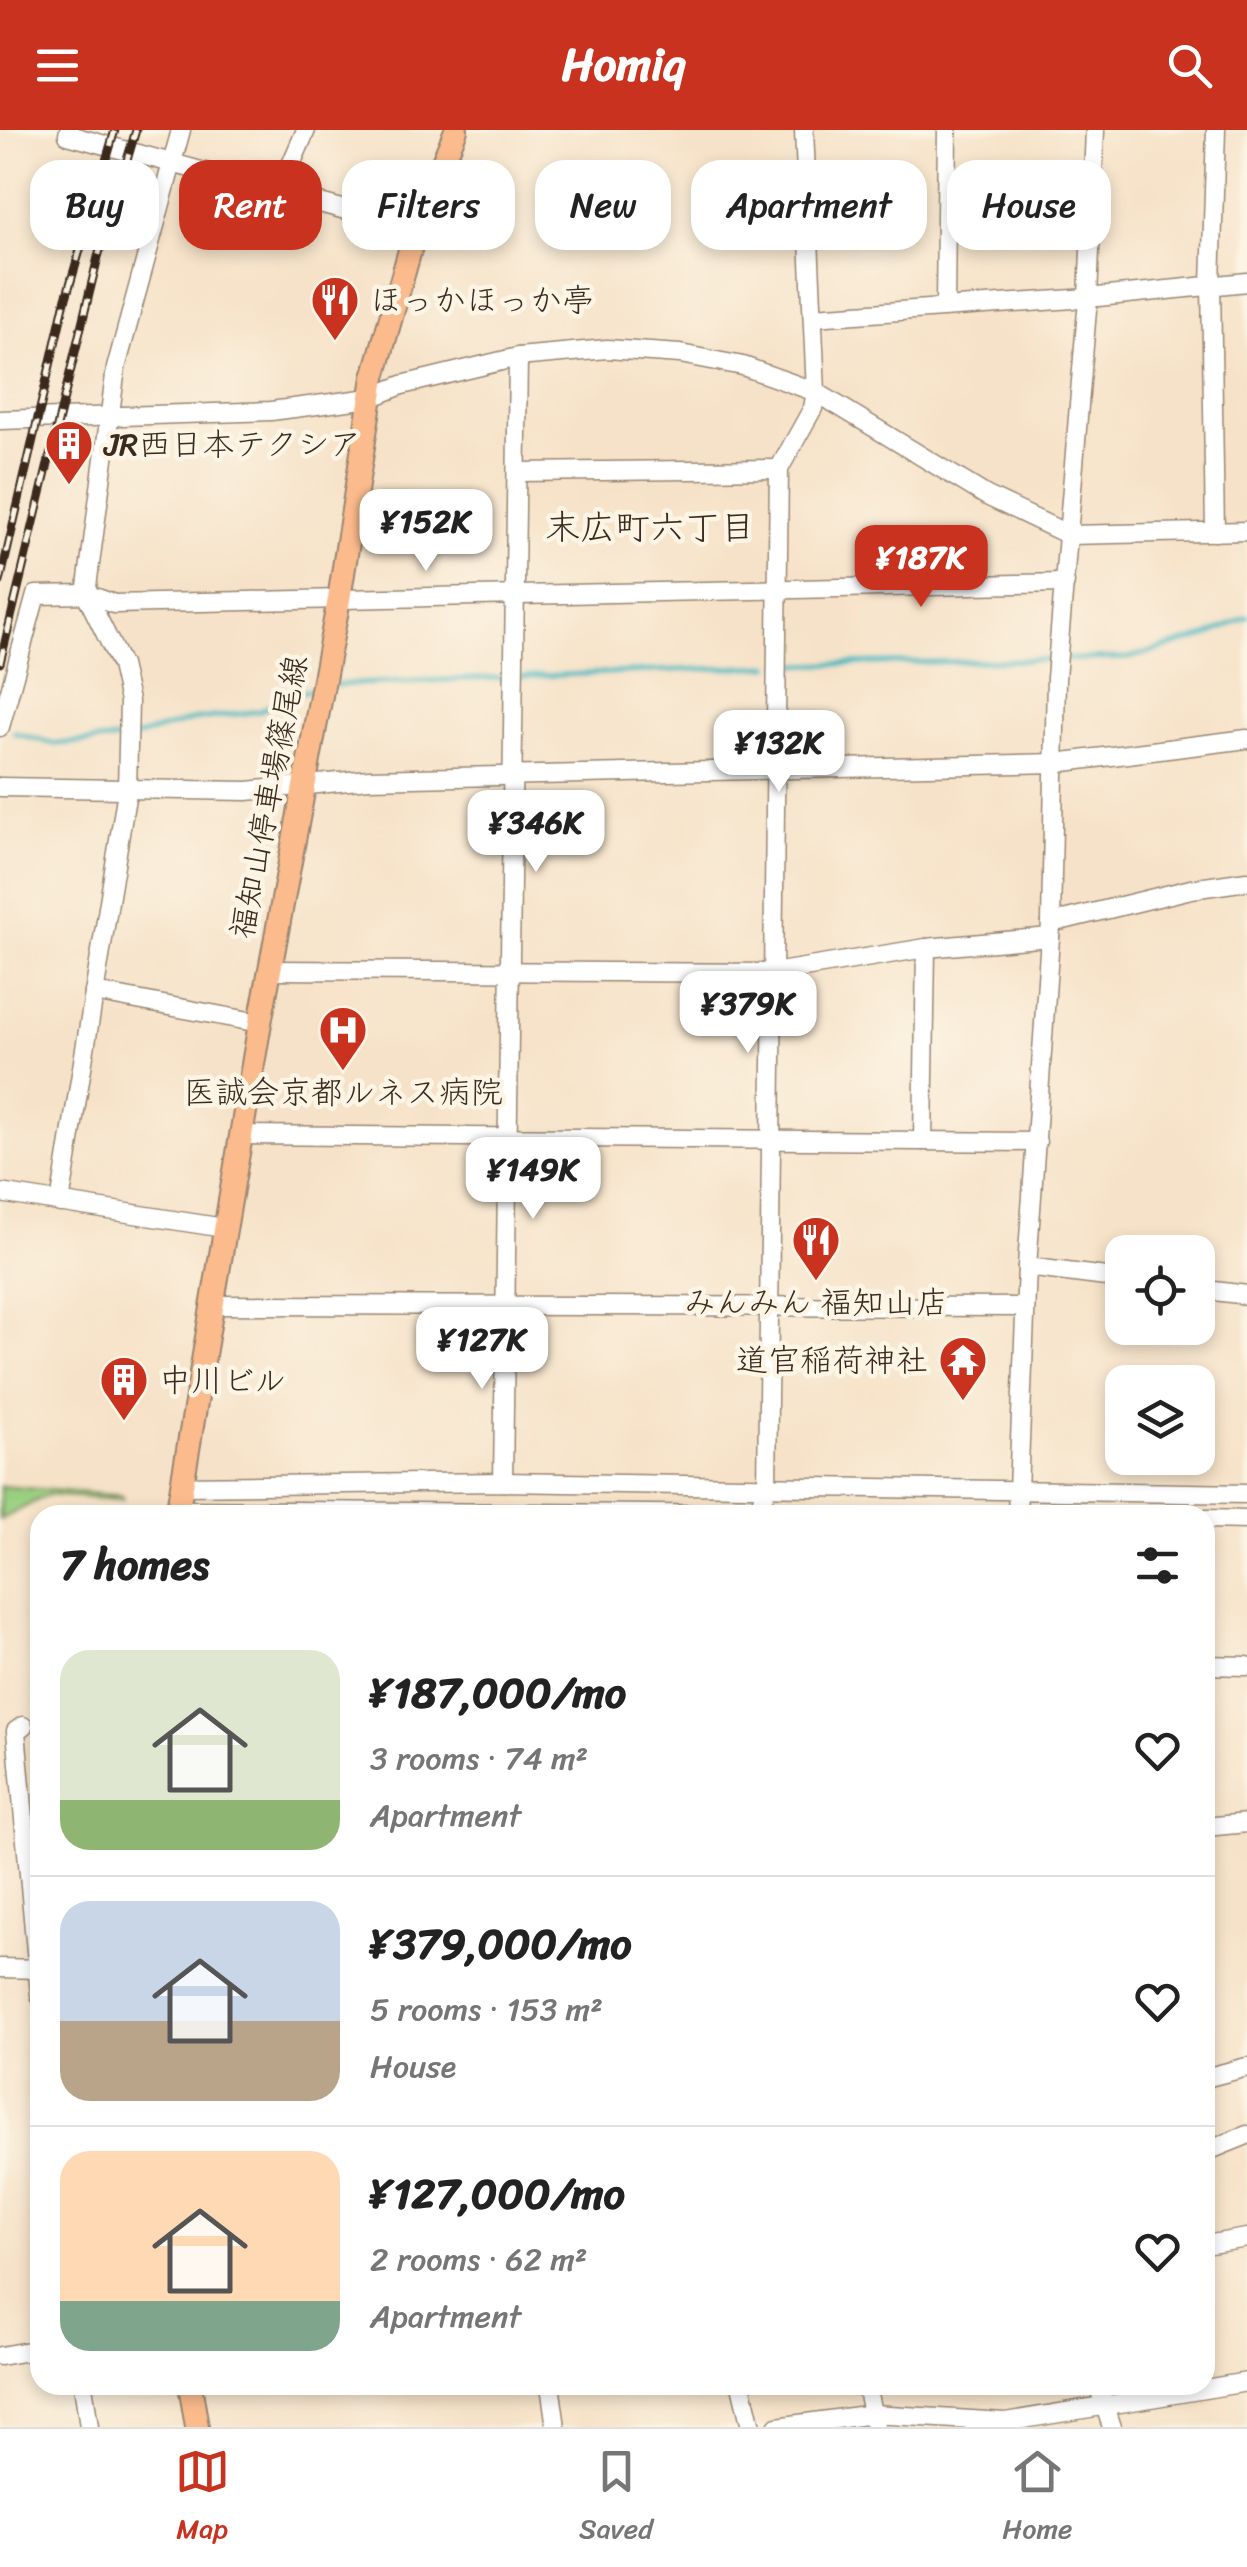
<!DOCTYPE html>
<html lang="en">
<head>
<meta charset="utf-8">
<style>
  :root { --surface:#fff; --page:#f2f2f2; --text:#222; --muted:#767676; --line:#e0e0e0; --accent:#c8321e }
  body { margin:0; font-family:Sriracha,"Klee One",sans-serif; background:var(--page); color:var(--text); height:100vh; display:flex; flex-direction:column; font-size:38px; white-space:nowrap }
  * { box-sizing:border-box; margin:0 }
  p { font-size:32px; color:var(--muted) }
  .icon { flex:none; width:55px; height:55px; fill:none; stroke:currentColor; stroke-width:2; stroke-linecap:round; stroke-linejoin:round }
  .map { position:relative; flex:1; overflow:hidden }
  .drawer { position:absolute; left:30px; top:1375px; width:1185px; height:890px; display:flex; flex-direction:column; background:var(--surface); border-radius:30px; box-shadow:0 5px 15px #0003 }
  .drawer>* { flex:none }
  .banner { position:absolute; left:30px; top:30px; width:1188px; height:90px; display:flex; gap:20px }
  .controls { position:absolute; left:1105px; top:1105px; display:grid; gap:20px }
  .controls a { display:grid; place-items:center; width:110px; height:110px; border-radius:20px; background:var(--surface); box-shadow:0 5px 15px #0003; font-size:50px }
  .price { position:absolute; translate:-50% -85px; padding:0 22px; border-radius:20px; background:#fff; color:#222; font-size:32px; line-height:65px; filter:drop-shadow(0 2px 5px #0008) }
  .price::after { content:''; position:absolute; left:50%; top:60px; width:30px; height:22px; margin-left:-15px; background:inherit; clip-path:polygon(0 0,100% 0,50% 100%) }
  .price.selected { background:var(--accent); color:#fff }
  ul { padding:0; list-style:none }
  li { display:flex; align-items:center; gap:30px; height:250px; padding:0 30px }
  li+li { border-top:2px solid var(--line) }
  li span { display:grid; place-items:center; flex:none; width:280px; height:200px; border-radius:30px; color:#555 }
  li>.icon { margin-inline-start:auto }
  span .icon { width:120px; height:120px; fill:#fffc; stroke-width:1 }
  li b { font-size:42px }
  h2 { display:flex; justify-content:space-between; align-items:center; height:120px; padding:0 30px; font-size:42px }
  .tag { padding:0 35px; border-radius:30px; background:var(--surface); box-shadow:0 5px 15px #0003; font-size:35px; line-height:90px }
  .tag.selected { background:var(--accent); color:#fff }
  header { display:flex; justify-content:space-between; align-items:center; height:130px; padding:0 30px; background:var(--accent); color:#fff; font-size:45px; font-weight:800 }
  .tabs { display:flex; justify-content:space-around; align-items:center; height:140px; border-top:2px solid var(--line); background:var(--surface); font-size:28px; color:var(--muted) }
  .tabs a { display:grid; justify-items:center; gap:5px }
  .tabs .selected { color:var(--accent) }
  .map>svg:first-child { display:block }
  .green { fill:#9acf81; stroke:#6a7c50; stroke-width:2.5 }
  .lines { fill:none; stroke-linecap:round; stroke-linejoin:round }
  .stream { stroke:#49b8c0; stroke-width:5 }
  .minor-casing { stroke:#988673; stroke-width:21 }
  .major-casing { stroke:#988673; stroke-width:26 }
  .minor { stroke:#fff; stroke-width:18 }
  .major { stroke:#fbbb8c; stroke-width:22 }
  .rail-casing { stroke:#3b2a1e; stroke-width:9 }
  .rail { stroke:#fcf5e5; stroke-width:5; stroke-dasharray:15; stroke-linecap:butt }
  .labels { text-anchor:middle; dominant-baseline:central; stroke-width:9; stroke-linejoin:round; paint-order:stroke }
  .poi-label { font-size:32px; fill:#3b2a1e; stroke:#fcf5e5; text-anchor:start }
  .street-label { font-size:32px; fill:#3b2a1e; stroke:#fcf5e5 }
  .neighbourhood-label { font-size:35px; fill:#3b2a1e; stroke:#fcf5e5 }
</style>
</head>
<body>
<header><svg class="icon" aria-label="menu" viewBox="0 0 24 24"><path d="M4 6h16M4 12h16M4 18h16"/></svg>Homiq<svg class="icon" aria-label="search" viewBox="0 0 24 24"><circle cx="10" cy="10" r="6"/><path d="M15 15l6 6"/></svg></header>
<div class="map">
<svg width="1247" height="2297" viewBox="0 0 1247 2297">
  <rect width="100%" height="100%" fill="#fcf5e5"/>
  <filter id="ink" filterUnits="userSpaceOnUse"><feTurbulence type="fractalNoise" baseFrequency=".01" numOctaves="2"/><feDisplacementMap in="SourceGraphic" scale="20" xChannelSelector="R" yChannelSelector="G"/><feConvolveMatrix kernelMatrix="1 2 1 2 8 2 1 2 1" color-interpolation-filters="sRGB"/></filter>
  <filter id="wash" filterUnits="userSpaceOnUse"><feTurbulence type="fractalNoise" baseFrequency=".0048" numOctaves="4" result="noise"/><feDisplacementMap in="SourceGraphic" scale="40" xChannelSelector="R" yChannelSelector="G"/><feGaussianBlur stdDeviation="2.25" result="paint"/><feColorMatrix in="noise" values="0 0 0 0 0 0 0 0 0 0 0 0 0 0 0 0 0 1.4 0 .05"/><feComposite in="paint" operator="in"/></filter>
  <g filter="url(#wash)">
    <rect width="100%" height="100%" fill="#f6e2c8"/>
    <!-- green -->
    <path class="green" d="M0 1356 122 1366V1370L48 1365 0 1390Z"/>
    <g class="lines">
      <!-- stream -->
      <g class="stream">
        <path d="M781 535 1129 528 1206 506 1247 487"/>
        <path d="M332 555 770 536"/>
        <path d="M14 603 55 614 124 609"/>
        <path d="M135 607 192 590 260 581 291 564 316 559"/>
      </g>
    </g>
  </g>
  <g filter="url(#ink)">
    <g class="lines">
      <!-- minor casing -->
      <g class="minor-casing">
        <g id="minor">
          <path d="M69 0 68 5 416 99"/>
          <path d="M279 62 306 0"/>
          <path d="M945 176 947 0"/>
          <path d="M813 187 1088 168 1247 152"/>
          <path d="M0 290 271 281 370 268 402 255 518 227 607 219 680 224 743 236 816 262 987 366 1069 405 1247 401"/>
          <path d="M518 342 779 339"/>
          <path d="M1215 402 1211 154 1216 0"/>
          <path d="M0 597 36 465 86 464 114 474 1065 453"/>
          <path d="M0 657 247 661 369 649 1056 633 1247 609"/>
          <path d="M1051 793 1191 759 1247 751"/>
          <path d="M269 840 773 843 926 818 1050 807"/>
          <path d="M94 862 260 893"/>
          <path d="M241 1005 1037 1012"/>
          <path d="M923 1011 926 818"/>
          <path d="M0 1063 224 1098"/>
          <path d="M60 1073 127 661 129 571 121 535 86 464 116 238 181 0"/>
          <path d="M1027 1137 1122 1149"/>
          <path d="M1198 1159 1247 1165"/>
          <path d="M211 1175 1025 1177"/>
          <path d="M503 1352 518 227"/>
          <path d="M181 1356 503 1352 1247 1364"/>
          <path d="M177 1380 768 1385"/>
          <path d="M756 1385 767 1357 779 339 813 278 816 262 804 0"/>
          <path d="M1017 1385 1027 1137 1051 793 1056 548 1088 168 1095 0"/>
          <path d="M1205 1389 1247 1390"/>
          <path d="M1205 1535 1247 1536"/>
          <path d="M23 1596 16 1601 40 1865"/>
          <path d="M1205 1697 1247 1693"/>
          <path d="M0 1838 40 1839"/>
          <path d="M1205 1948 1247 1937"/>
          <path d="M1205 2022 1247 2005"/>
          <path d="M1205 2115 1247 2108"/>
          <path d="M0 2226 40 2219"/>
          <path d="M83 2255 89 2297"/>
          <path d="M550 2255 556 2297"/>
          <path d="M741 2255 751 2297"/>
          <path d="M866 2255 875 2297"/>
          <path d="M1098 2255 1112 2297"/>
          <path d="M777 2297 873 2284 1005 2292 1247 2252"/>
        </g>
      </g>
      <!-- major casing -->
      <g class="major-casing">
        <g id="major">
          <path d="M177 1385 260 893 339 469 374 247 416 99 456 0"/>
          <path d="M190 2255 197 2297"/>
        </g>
      </g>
      <!-- minor -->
      <use href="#minor" class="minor"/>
      <!-- major -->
      <use href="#major" class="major"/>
      <!-- rail casing -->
      <g class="rail-casing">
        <g id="rail">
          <path d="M0 452 64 175 115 0"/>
          <path d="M0 533 98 127 136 0"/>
        </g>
      </g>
      <!-- rail -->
      <use href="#rail" class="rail"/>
    </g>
  </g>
  <!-- icons -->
  <defs>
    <g id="restaurant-pin" transform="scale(2.5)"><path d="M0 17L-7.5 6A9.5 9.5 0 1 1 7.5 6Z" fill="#c8321e" stroke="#fcf5e5"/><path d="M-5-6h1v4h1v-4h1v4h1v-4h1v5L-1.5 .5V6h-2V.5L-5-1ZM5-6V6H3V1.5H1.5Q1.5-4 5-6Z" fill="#fff"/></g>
    <g id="building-pin" transform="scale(2.5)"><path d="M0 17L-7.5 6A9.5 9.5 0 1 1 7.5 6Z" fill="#c8321e" stroke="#fcf5e5"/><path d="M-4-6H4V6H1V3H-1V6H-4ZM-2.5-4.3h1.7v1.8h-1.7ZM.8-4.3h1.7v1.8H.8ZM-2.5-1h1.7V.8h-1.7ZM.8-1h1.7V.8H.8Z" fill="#fff"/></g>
    <g id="hospital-pin" transform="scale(2.5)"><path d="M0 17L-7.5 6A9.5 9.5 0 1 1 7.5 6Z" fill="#c8321e" stroke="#fcf5e5"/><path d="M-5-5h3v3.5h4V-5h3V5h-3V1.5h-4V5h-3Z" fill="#fff"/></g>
    <g id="temple-pin" transform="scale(2.5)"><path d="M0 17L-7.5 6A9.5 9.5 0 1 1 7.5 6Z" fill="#c8321e" stroke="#fcf5e5"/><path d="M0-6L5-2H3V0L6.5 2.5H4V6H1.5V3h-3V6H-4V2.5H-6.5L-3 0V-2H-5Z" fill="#fff"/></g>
  </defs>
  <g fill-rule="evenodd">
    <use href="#restaurant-pin" x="335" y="170"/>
    <use href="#building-pin" x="69" y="314"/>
    <use href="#hospital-pin" x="343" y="900"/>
    <use href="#restaurant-pin" x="816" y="1110"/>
    <use href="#temple-pin" x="963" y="1230"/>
    <use href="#building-pin" x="124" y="1250"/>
  </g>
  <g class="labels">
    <!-- poi labels -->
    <g class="poi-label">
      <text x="370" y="170">ほっかほっか亭</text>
      <text x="104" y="314">JR西日本テクシア</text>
      <text x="343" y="962" text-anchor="middle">医誠会京都ルネス病院</text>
      <text x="816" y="1172" text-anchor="middle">みんみん 福知山店</text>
      <text x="928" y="1230" text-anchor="end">道官稲荷神社</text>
      <text x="159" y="1250">中川ビル</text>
    </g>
    <!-- street labels -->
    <g class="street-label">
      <text transform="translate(269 667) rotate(-79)">福知山停車場篠尾線</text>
    </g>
    <!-- neighbourhood labels -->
    <g class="neighbourhood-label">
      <text x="650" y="397">末広町六丁目</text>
    </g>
  </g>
</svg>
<div class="controls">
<a><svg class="icon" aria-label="locate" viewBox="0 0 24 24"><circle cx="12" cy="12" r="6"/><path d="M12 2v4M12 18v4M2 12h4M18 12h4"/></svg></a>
<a><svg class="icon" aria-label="layers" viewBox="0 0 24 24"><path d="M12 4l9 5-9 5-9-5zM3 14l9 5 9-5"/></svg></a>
</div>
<b class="price" style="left:426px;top:444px">¥152K</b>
<b class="price selected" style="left:921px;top:480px">¥187K</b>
<b class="price" style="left:779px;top:665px">¥132K</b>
<b class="price" style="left:536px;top:745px">¥346K</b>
<b class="price" style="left:748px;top:926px">¥379K</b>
<b class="price" style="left:533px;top:1092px">¥149K</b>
<b class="price" style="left:482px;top:1262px">¥127K</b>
<div class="banner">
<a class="tag">Buy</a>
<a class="tag selected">Rent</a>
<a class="tag">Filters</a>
<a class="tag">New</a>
<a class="tag">Apartment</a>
<a class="tag">House</a>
</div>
<section class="drawer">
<h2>7 homes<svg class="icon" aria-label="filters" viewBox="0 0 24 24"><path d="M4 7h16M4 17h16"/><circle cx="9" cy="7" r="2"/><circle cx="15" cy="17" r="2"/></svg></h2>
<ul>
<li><span style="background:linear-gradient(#dfe7d0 75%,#8fb573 0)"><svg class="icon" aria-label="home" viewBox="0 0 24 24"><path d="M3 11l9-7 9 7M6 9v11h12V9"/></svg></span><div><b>¥187,000/mo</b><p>3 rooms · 74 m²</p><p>Apartment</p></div><svg class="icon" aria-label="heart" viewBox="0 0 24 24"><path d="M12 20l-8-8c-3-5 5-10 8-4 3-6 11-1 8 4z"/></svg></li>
<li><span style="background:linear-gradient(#c9d6e8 60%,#b9a48a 0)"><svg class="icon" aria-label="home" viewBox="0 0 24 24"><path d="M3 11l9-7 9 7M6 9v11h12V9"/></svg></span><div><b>¥379,000/mo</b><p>5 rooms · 153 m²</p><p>House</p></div><svg class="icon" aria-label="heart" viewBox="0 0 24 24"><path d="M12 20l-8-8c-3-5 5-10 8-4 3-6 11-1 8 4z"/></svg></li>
<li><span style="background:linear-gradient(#ffd9b3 75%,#7fa58c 0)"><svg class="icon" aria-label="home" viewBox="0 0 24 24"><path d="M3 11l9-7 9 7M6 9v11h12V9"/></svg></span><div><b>¥127,000/mo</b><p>2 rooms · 62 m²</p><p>Apartment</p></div><svg class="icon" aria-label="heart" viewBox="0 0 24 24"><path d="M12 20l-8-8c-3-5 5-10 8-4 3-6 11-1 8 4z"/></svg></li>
</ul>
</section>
</div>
<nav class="tabs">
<a class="selected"><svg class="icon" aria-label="map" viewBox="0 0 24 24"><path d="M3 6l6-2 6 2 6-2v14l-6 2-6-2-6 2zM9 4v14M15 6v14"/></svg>Map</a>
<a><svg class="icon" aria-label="saved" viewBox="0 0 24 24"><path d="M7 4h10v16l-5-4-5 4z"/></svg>Saved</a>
<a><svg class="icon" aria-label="home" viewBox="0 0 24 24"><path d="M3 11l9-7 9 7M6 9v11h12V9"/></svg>Home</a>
</nav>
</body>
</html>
